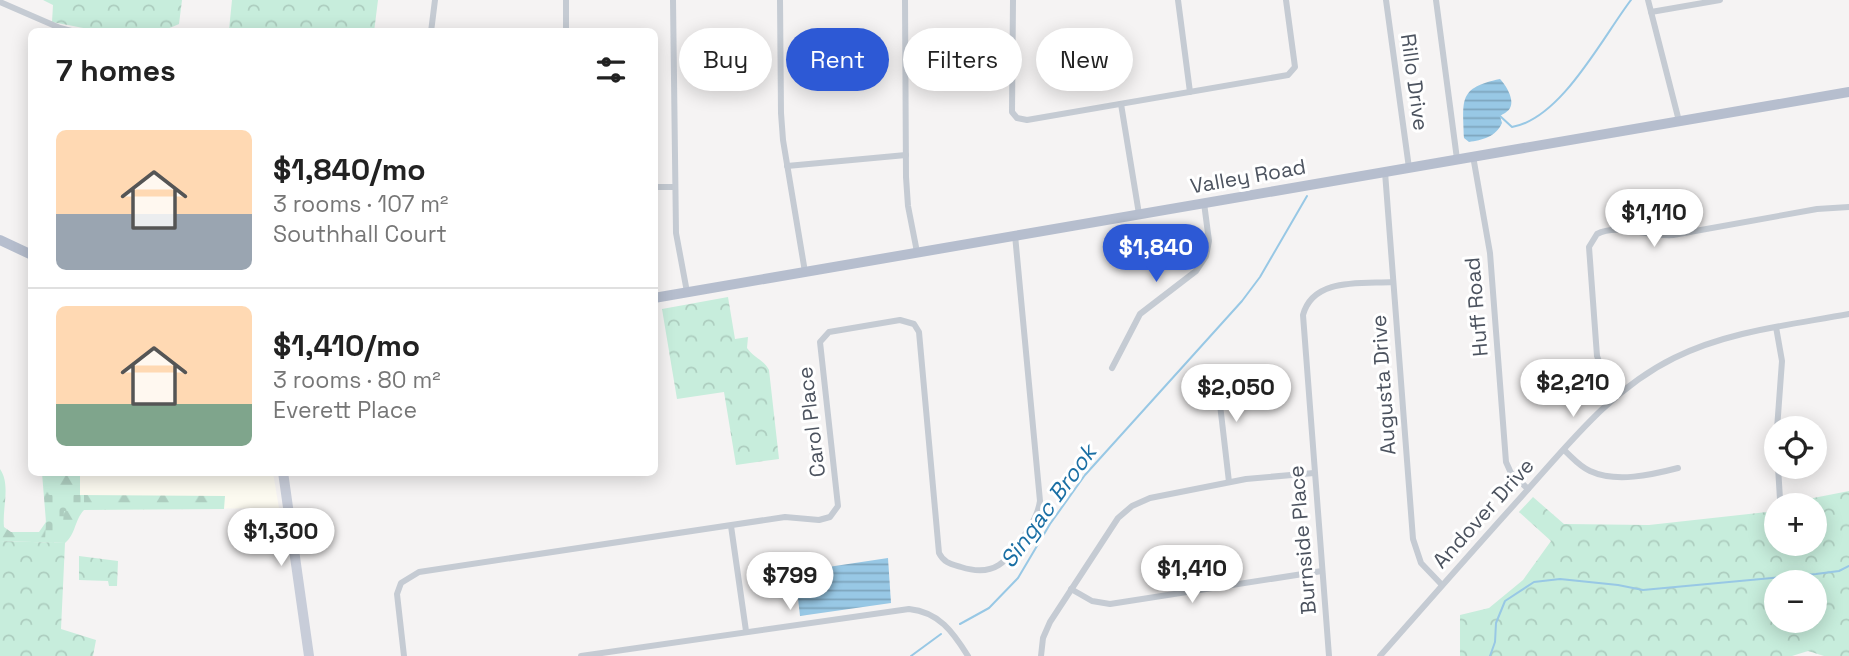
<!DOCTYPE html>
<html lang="en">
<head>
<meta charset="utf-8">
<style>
  :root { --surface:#fff; --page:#f6f6f6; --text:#222; --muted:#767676; --line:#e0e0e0; --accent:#2d59d5 }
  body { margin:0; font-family:"Space Grotesk",sans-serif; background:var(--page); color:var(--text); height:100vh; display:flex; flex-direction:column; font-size:26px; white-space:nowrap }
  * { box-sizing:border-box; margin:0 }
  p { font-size:23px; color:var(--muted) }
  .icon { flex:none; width:38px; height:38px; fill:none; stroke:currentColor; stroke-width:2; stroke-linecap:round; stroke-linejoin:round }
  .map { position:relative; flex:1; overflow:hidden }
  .details { position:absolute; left:28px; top:28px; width:630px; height:448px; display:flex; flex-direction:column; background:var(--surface); border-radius:10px; box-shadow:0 4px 18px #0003 }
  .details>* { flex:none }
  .hud { position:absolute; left:679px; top:28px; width:665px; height:63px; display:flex; gap:14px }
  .controls { position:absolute; left:1764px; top:416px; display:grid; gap:14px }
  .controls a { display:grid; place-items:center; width:63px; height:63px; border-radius:50%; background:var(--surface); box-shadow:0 4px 18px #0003; font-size:35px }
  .price { position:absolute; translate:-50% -60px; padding:0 16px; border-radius:24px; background:#fff; color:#222; font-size:23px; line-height:46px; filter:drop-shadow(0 2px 4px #0008) }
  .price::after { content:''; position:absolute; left:50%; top:42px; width:21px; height:16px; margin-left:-10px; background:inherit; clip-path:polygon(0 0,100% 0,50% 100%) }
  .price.selected { background:var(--accent); color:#fff }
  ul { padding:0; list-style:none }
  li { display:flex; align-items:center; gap:21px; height:175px; padding:0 28px }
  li+li { border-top:2px solid var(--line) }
  li span { display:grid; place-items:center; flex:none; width:196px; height:140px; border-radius:10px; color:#555 }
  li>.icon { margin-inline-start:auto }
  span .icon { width:84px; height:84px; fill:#fffc; stroke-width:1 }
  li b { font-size:30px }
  h2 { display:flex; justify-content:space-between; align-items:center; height:84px; padding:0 28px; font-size:30px }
  .pill { padding:0 24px; border-radius:32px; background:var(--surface); box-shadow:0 4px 18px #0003; font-size:24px; line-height:63px }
  .pill.selected { background:var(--accent); color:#fff }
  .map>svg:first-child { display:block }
  .commercial { fill:#fcfaf0 }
  .forest { fill:url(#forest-firs) }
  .cemetery { fill:url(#cemetery-stones) }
  .park { fill:url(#park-crowns); fill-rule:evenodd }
  .water { fill:url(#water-rules) }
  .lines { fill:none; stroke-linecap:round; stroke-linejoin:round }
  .stream { stroke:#98c8e5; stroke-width:2 }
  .street { stroke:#c5cbd3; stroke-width:6 }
  .secondary { stroke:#c8cdd9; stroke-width:10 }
  .primary { stroke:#b6bece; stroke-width:10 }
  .labels { text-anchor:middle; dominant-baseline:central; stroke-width:6; stroke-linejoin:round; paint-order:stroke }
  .street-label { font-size:21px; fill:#4c535f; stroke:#fff }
  .water-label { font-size:23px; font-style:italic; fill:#1a6fa4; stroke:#fff }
</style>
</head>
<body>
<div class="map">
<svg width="1849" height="656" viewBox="0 0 1849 656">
  <defs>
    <pattern id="forest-firs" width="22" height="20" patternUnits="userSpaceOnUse" patternTransform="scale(1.75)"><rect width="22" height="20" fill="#c7eddc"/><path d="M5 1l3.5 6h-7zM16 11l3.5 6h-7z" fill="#adcdbf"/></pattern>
    <pattern id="cemetery-stones" width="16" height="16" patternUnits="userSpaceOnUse" patternTransform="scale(1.75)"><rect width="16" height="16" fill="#c7eddc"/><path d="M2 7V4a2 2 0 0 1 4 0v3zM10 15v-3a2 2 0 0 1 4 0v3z" fill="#adcdbf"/></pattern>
    <pattern id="park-crowns" width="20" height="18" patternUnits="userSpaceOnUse" patternTransform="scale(1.75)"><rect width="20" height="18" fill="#c7eddc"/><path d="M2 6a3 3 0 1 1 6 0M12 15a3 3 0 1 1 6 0" fill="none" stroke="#adcdbf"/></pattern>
    <pattern id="water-rules" width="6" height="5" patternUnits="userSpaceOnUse" patternTransform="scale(1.75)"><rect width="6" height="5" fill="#98c8e5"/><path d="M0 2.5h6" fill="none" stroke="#7ea5bd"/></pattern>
  </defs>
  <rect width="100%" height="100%" fill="#f5f3f3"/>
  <!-- commercial -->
  <path class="commercial" d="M80 473H273L279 508 84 510 80 495Z"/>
  <!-- forest -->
  <path class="forest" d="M0 469C11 485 2 508 4 527L11 532H39L46 522 42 473H80V495L225 496 224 509 84 510C74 521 76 534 65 543L0 541Z"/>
  <!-- cemetery -->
  <path class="cemetery" d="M47 495H84V510L64 511 63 523H55L54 543 45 542Z"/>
  <!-- park -->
  <g class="park">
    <path d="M43 0H182L179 24C144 42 89 29 52 22L53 5Z"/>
    <path d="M232 0H378L374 32 229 30Z"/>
    <path d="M728 297 735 339 748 337 747 348C754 358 764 360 769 370L779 459 736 465 724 392 677 399 662 309Z"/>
    <path d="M1849 491V656H1824L1808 651 1792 656H1460V615L1489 608 1523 580 1551 541 1519 512 1533 497 1564 524 1649 525 1776 511V544H1815V506H1793L1798 501ZM1776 583H1815V621H1776Z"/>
    <path d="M0 541 65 543 61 629 96 640 93 656H0Z"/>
    <path d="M79 556 118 561 117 586H109L108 581 79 580Z"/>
  </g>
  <!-- water -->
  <g class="water">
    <path d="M1500 79C1506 85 1515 100 1510 108 1509 111 1503 114 1500 116L1502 123C1496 137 1482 140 1469 142L1464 138C1463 99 1458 88 1500 79Z"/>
    <path d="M888 558 891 603 800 616 795 572Z"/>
  </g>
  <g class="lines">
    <!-- stream -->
    <g class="stream">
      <path d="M1500 116 1512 127C1561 119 1602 38 1631 0"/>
      <path d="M960 624 989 608 1018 578 1050 524 1085 475 1242 301 1260 277 1307 196"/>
      <path d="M911 656 941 634"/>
      <path d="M1490 656 1495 642 1496 623 1505 601 1534 582 1560 579 1618 585 1643 590 1816 574 1839 571 1849 566"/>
    </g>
    <!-- street -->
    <g class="street">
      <path d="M566 0V32"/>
      <path d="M673 0 676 233 687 292"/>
      <path d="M780 0 781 113 783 140 805 272"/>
      <path d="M905 0 906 177 908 206 917 252"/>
      <path d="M1013 0 1012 112 1017 118 1027 120 1288 75 1295 67 1286 0"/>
      <path d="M1178 0 1190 92"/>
      <path d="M1386 0 1409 168"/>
      <path d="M1436 0 1457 159"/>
      <path d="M1648 0 1679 121"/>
      <path d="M0 2 60 28 75 32"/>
      <path d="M1651 12 1720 0"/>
      <path d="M431 32 435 0"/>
      <path d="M1121 104 1139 214"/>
      <path d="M1473 156 1490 253 1506 462 1511 473 1528 489"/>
      <path d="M787 166 906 155"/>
      <path d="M1385 172 1413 539 1421 563 1442 585"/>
      <path d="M654 187H675"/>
      <path d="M1776 327 1782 361 1777 429"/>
      <path d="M1112 368 1140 314 1196 271 1206 256 1209 241 1204 203"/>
      <path d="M1216 370 1229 482"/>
      <path d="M1621 391 1601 367 1597 356 1589 247 1597 234C1617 223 1649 237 1673 235L1817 209 1849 207"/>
      <path d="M1564 450C1572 457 1579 466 1590 471 1616 483 1651 475 1678 468"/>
      <path d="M1778 467 1780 499"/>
      <path d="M731 526 746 631"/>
      <path d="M1071 589 1092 601 1110 604 1322 571"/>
      <path d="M404 656 397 594 401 583 419 572 785 517 819 520 830 517 838 506 820 342 829 332 900 320 914 324 919 332 939 553C944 563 951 564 961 567 995 578 1007 561 1024 536 1031 525 1038 515 1040 501L1015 235"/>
      <path d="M581 656 909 609C939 612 953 632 968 656"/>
      <path d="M1041 656 1043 638 1050 622 1118 518 1132 506 1150 498 1246 479 1314 473"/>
      <path d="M1329 656 1303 315C1313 277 1362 284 1393 282"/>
      <path d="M1380 656C1427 603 1474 549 1522 496 1568 445 1611 389 1674 358 1728 331 1790 325 1849 314"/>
    </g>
    <!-- secondary -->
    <path class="secondary" d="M283 472 309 656"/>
    <!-- primary -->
    <g class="primary">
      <path d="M0 240 32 255"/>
      <path d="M654 298 1849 92"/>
    </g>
  </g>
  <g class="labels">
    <!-- street labels -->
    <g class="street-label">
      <text transform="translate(1415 82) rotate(82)">Rillo Drive</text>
      <text transform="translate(1248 176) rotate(-10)">Valley Road</text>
      <text transform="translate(1476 307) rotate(-95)">Huff Road</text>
      <text transform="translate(1383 385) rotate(-94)">Augusta Drive</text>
      <text transform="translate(811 422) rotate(-97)">Carol Place</text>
      <text transform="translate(1483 513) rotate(-48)">Andover Drive</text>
      <text transform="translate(1302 540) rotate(-95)">Burnside Place</text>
    </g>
    <!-- water labels -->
    <g class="water-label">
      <text transform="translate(1048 506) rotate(-54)">Singac Brook</text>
    </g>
  </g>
</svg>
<div class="controls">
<a><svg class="icon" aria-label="locate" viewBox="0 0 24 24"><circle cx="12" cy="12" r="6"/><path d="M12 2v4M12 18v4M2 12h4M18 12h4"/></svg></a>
<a>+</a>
<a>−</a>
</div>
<b class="price" style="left:1654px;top:249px">$1,110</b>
<b class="price selected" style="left:1156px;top:284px">$1,840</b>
<b class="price" style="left:1573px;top:419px">$2,210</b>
<b class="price" style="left:1236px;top:424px">$2,050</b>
<b class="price" style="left:281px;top:568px">$1,300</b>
<b class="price" style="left:1192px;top:605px">$1,410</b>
<b class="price" style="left:790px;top:612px">$799</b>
<div class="hud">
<a class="pill">Buy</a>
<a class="pill selected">Rent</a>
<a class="pill">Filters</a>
<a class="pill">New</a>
</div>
<section class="details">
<h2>7 homes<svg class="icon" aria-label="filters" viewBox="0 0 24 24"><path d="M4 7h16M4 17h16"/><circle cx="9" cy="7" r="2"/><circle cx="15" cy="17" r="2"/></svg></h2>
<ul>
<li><span style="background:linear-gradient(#ffd9b3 60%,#9aa5b1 0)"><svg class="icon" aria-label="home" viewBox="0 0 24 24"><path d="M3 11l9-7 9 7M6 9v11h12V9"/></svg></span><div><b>$1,840/mo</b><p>3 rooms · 107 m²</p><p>Southhall Court</p></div></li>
<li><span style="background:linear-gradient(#ffd9b3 70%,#7fa58c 0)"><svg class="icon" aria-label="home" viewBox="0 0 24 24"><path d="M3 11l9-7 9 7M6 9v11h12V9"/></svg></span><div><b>$1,410/mo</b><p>3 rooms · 80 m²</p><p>Everett Place</p></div></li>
</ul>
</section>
</div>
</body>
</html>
